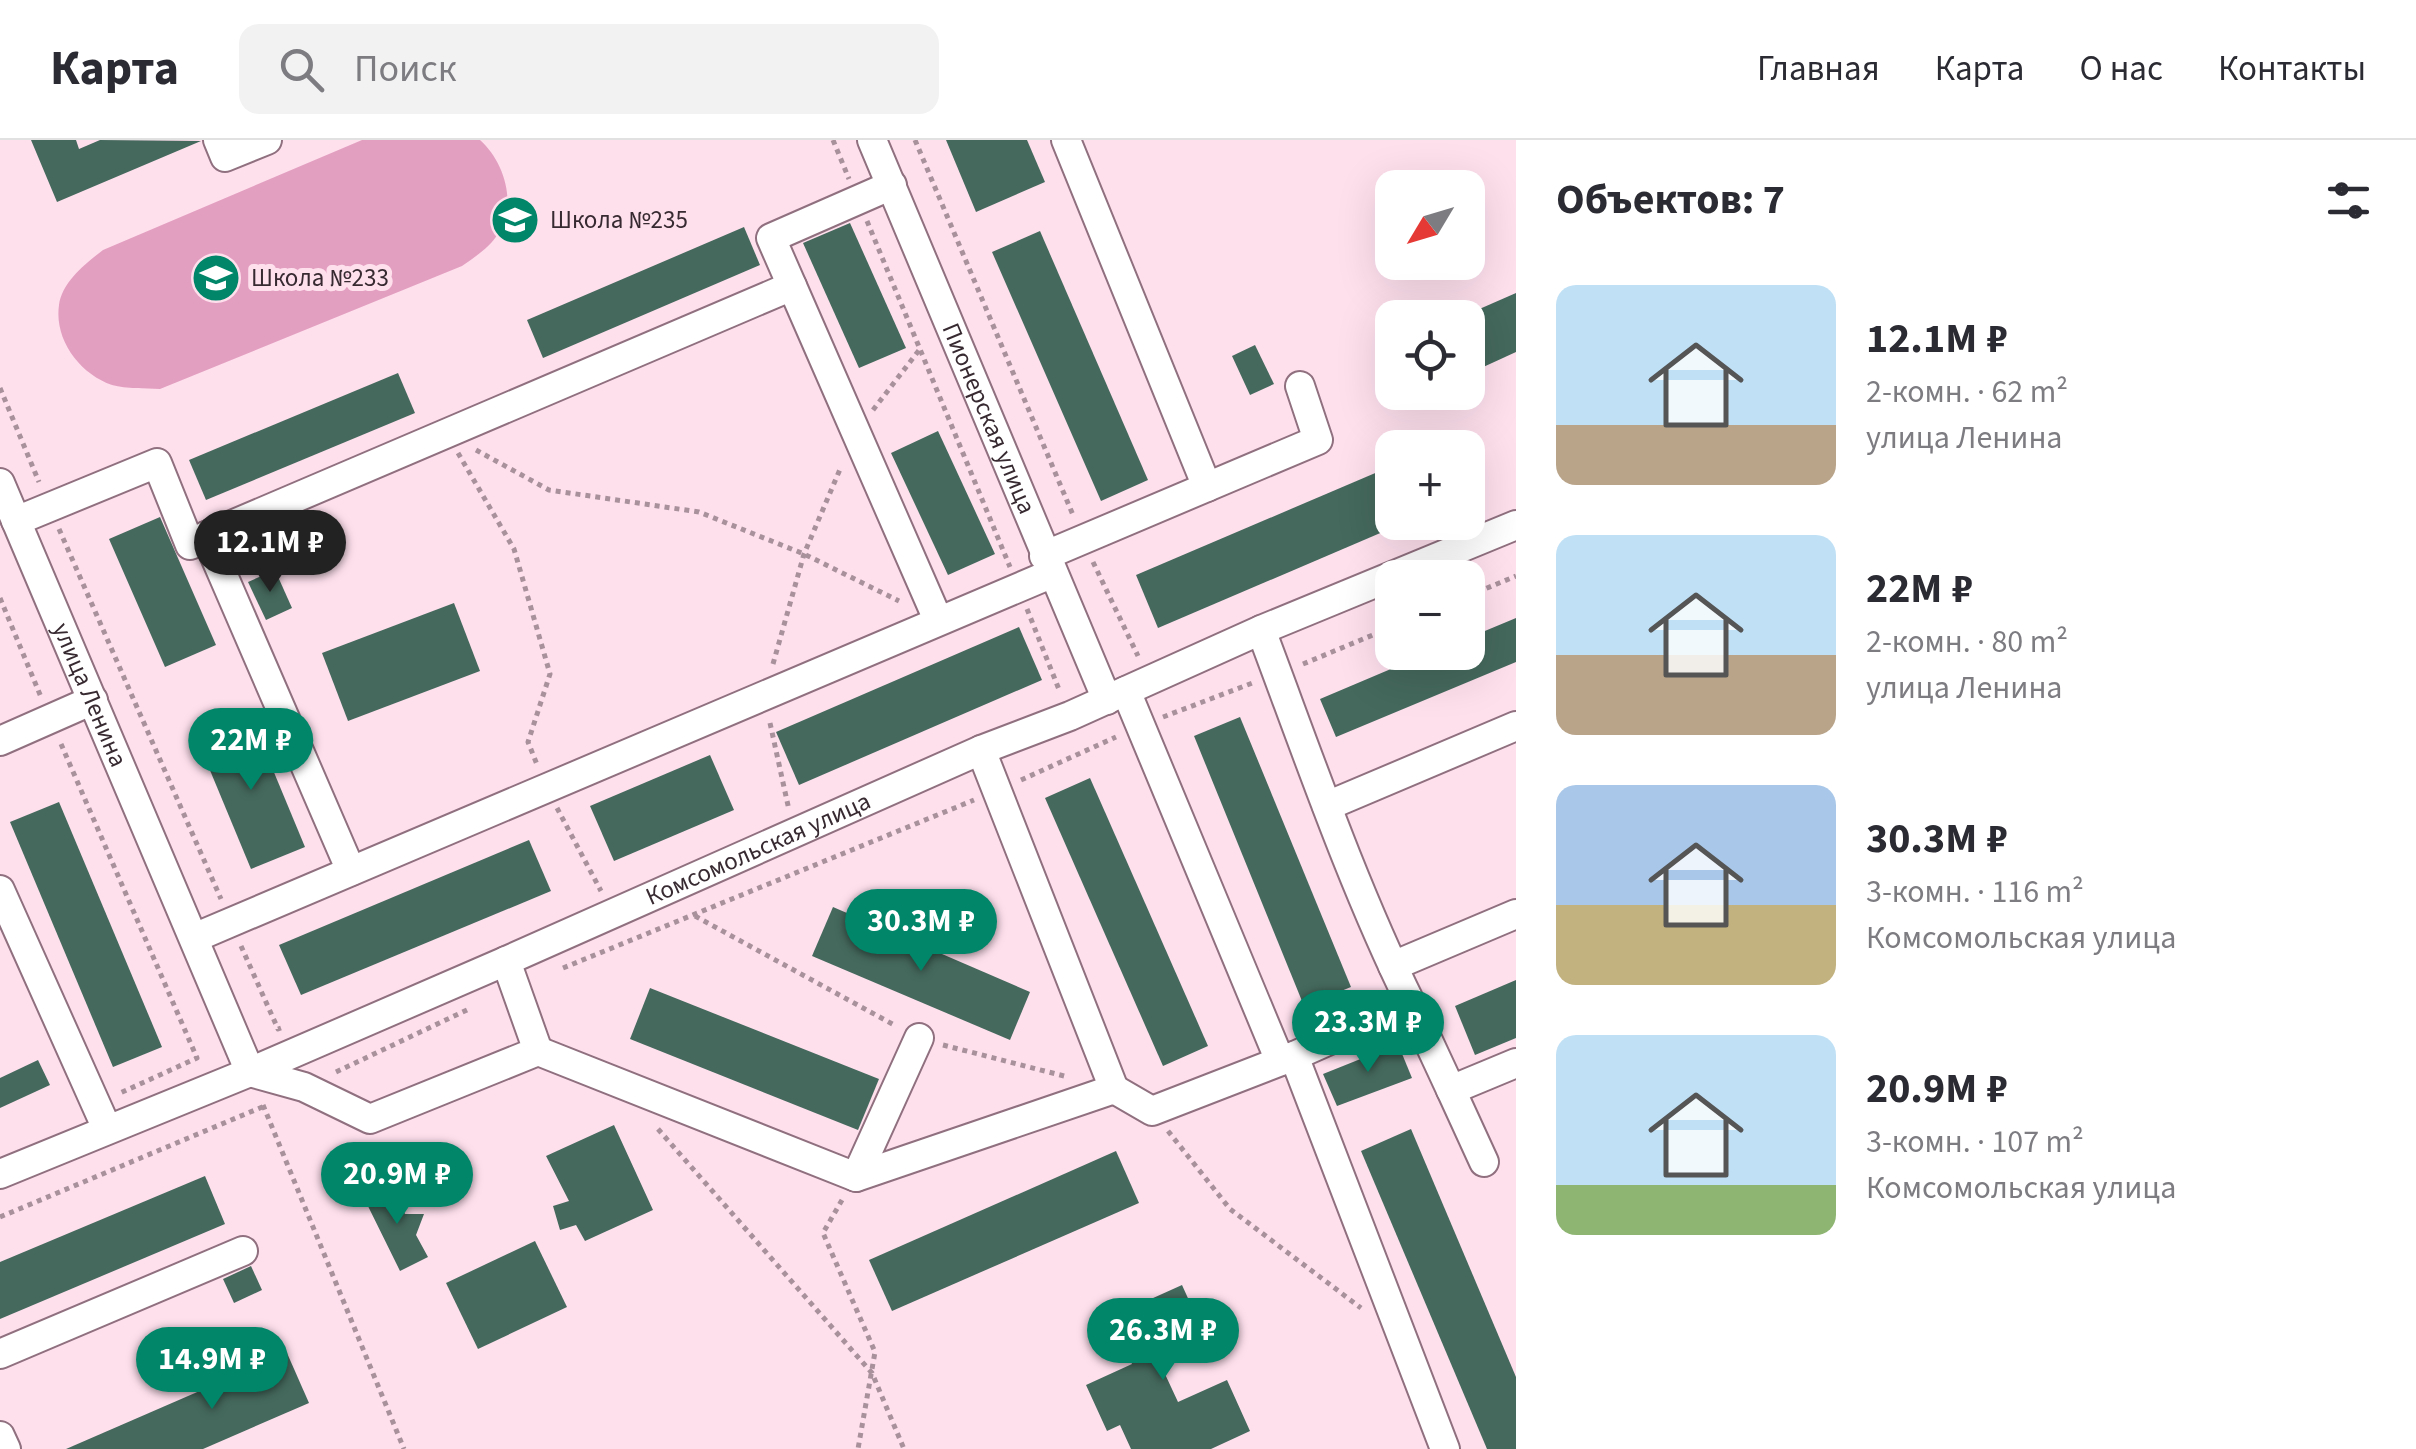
<!DOCTYPE html>
<html lang="ru">
<head>
<meta charset="utf-8">
<style>
  :root { --surface:#fff; --page:#f2f2f3; --text:#2b2b33; --muted:#7c7c81; --line:#e1e1e2; --accent:#018669 }
  body { margin:0; font-family:"Source Sans 3",sans-serif; background:var(--page); color:var(--text); height:100vh; display:flex; flex-direction:column; font-size:38px; white-space:nowrap }
  * { box-sizing:border-box; margin:0 }
  p { font-size:32px; color:var(--muted) }
  .icon { flex:none; width:55px; height:55px; fill:none; stroke:currentColor; stroke-width:2; stroke-linecap:round; stroke-linejoin:round }
  .map { position:relative; flex:1; overflow:hidden }
  .sheet { display:flex; flex-direction:column; background:var(--surface); width:900px }
  .sheet>* { flex:none }
  .needle { width:65px; rotate:232deg }
  .buttons { position:absolute; left:1375px; top:30px; display:grid; gap:20px }
  .buttons a { display:grid; place-items:center; width:110px; height:110px; border-radius:20px; background:var(--surface); box-shadow:0 10px 40px #0002; font-size:50px }
  .price { position:absolute; translate:-50% -85px; padding:0 22px; border-radius:35px; background:var(--accent); color:#fff; font-size:32px; line-height:65px; filter:drop-shadow(0 2px 5px #0008) }
  .price::after { content:''; position:absolute; left:50%; top:60px; width:30px; height:22px; margin-left:-15px; background:inherit; clip-path:polygon(0 0,100% 0,50% 100%) }
  .price.selected { background:#222; color:#fff }
  ul { padding:0; list-style:none }
  li { display:flex; align-items:center; gap:30px; height:250px; padding:0 40px }
  li span { display:grid; place-items:center; flex:none; width:280px; height:200px; border-radius:20px; color:#555 }
  li>.icon { margin-inline-start:auto }
  span .icon { width:120px; height:120px; fill:#fffc; stroke-width:1 }
  li b { font-size:42px }
  h2 { display:flex; justify-content:space-between; align-items:center; height:120px; padding:0 40px; font-size:42px }
  header { display:flex; align-items:center; gap:60px; box-sizing:border-box; height:140px; padding:0 50px; background:var(--surface); border-bottom:2px solid var(--line) }
  header strong { font-size:48px }
  nav { display:flex; gap:55px; margin-inline-start:auto; font-size:35px }
  .search { width:700px; height:90px; background:var(--page); display:flex; align-items:center; gap:25px; box-sizing:border-box; padding:0 35px; border-radius:20px; color:var(--muted); font-size:38px }
  main { display:flex; flex:1; min-height:0 }
  .map>svg:first-child { display:block }
  .park { fill:#e39fc0 }
  .building { fill:#45695d }
  .lines { fill:none; stroke-linecap:round; stroke-linejoin:round }
  .minor-casing { stroke:#90707f; stroke-width:32 }
  .path { stroke:#a9919c; stroke-width:5; stroke-dasharray:5 5; stroke-linecap:butt }
  .minor { stroke:#fff; stroke-width:28 }
  .labels { text-anchor:middle; dominant-baseline:central; stroke-width:10; stroke-linejoin:round; paint-order:stroke }
  .poi-label { font-size:25px; fill:#382a31; stroke:#fee0ed; text-anchor:start }
  .street-label { font-size:25px; fill:#382a31; stroke:#fee0ed }
</style>
</head>
<body>
<header>
<strong>Карта</strong>
<div class="search"><svg class="icon" aria-label="search" viewBox="0 0 24 24"><circle cx="10" cy="10" r="6"/><path d="M15 15l6 6"/></svg>Поиск</div>
<nav><a>Главная</a><a>Карта</a><a>О нас</a><a>Контакты</a></nav>
</header>
<main>
<div class="map">
<svg width="1516" height="1309" viewBox="0 0 1516 1309">
  <rect width="100%" height="100%" fill="#fee0ed"/>
  <!-- park -->
  <path class="park" d="M362 0H480C504 21 518 65 498 94 490 107 475 117 462 126L160 249C144 248 127 249 112 245 80 234 54 200 59 165 62 142 86 123 103 110Z"/>
  <!-- building -->
  <g class="building">
    <path d="M31 0H76L79 9 100 0 201 1 57 62Z"/>
    <path d="M946 0H1027L1045 42 976 72Z"/>
    <path d="M850 83 906 208 859 228 803 103Z"/>
    <path d="M744 87 760 125 543 218 527 180Z"/>
    <path d="M1040 91 1148 340 1101 361 992 112Z"/>
    <path d="M1516 153V212L1468 234V174Z"/>
    <path d="M1255 205 1274 244 1250 255 1232 216Z"/>
    <path d="M398 233 415 273 206 360 189 320Z"/>
    <path d="M938 291 995 414 948 435 891 313Z"/>
    <path d="M1380 331 1392 359V388L1158 488 1136 435Z"/>
    <path d="M160 377 216 505 165 527 109 399Z"/>
    <path d="M275 430 292 468 266 480 248 442Z"/>
    <path d="M454 463 480 531 348 581 322 513Z"/>
    <path d="M1516 478V522L1336 597 1320 559 1431 512H1468V498Z"/>
    <path d="M1019 487 1042 540 799 645 776 592Z"/>
    <path d="M251 577 305 707 251 729 197 599Z"/>
    <path d="M1240 577 1351 847 1304 866 1194 596Z"/>
    <path d="M710 615 734 670 614 721 590 666Z"/>
    <path d="M1090 638 1208 906 1163 926 1045 658Z"/>
    <path d="M59 662 162 907 113 927 10 682Z"/>
    <path d="M529 700 551 751 301 855 279 805Z"/>
    <path d="M833 767 1030 852 1010 900 812 816Z"/>
    <path d="M1516 840V898L1475 915 1455 866Z"/>
    <path d="M650 848 879 939 858 990 630 899Z"/>
    <path d="M1398 904 1412 938 1337 966 1323 934Z"/>
    <path d="M38 920 50 945 0 968V938Z"/>
    <path d="M614 985 653 1070 585 1101 576 1085 560 1090 553 1066 569 1061 546 1016Z"/>
    <path d="M1411 989 1516 1237V1309H1487L1361 1011Z"/>
    <path d="M1116 1011 1139 1063 892 1171 869 1120Z"/>
    <path d="M205 1036 225 1084 0 1179V1122Z"/>
    <path d="M390 1044 405 1074H424L416 1095 428 1117 400 1131 364 1058Z"/>
    <path d="M535 1101 567 1167 478 1209 446 1143Z"/>
    <path d="M251 1126 262 1150 234 1163 223 1139Z"/>
    <path d="M1182 1145 1206 1198 1158 1219 1178 1262 1227 1240 1250 1291 1211 1309H1131L1120 1285 1107 1291 1086 1245 1132 1224 1111 1177Z"/>
    <path d="M287 1213 309 1263 203 1309H66Z"/>
  </g>
  <g class="lines">
    <!-- minor casing -->
    <g class="minor-casing">
      <g id="minor">
        <path d="M218 0 225 17 267 0"/>
        <path id="s1" d="M872 0 1107 560"/>
        <path d="M1066 0 1207 347"/>
        <path d="M792 146 771 98 892 45"/>
        <path id="s2" d="M0 343 250 932 304 947 370 979 538 911 506 821"/>
        <path d="M16 381 157 323 190 405 206 396"/>
        <path d="M1044 416 1318 300 1300 246"/>
        <path d="M1261 490C1308 615 1352 744 1411 864"/>
        <path d="M1126 551 1280 921"/>
        <path d="M0 601 93 560"/>
        <path d="M981 610 1114 949"/>
        <path d="M1327 666 1516 586"/>
        <path d="M351 731 206 396 792 146 938 480"/>
        <path d="M0 750 107 989"/>
        <path d="M194 798 1053 433"/>
        <path d="M1393 826 1516 774"/>
        <path d="M538 911 856 1037 1114 949 1152 971 1294 916 1445 1309"/>
        <path d="M1294 916 1411 864 1451 950 1516 923"/>
        <path d="M1451 950 1484 1022"/>
        <path id="s3" d="M0 1034 250 932 506 821 981 610 1070 576 1261 490 1516 385"/>
        <path d="M856 1037 919 898"/>
        <path d="M0 1214 243 1111"/>
        <path d="M0 1296 6 1309"/>
      </g>
    </g>
    <!-- path -->
    <g class="path">
      <path d="M833 0 849 39"/>
      <path d="M915 0 1073 375"/>
      <path d="M867 81 1010 427"/>
      <path d="M0 248 39 342"/>
      <path d="M873 270 920 209"/>
      <path d="M476 310 549 350 699 372 804 414 899 461"/>
      <path d="M458 313 514 409 550 534 528 602 538 627"/>
      <path d="M59 389 221 759"/>
      <path d="M1093 422 1138 516"/>
      <path d="M1468 456 1516 436"/>
      <path d="M0 458 41 557"/>
      <path d="M1027 469 1060 552"/>
      <path d="M773 524 804 414 841 327"/>
      <path d="M1303 524 1392 487"/>
      <path d="M1163 577 1255 542"/>
      <path d="M770 583 789 670"/>
      <path d="M61 604 197 918 118 954"/>
      <path d="M1021 640 1116 597"/>
      <path d="M557 668 601 751"/>
      <path d="M695 776 896 886"/>
      <path d="M241 806 278 889 281 888"/>
      <path d="M563 828 974 660"/>
      <path d="M943 905 1068 937"/>
      <path d="M336 932 471 868"/>
      <path d="M263 965 404 1309"/>
      <path d="M658 989 872 1233 904 1309"/>
      <path d="M1168 991 1230 1069 1361 1168"/>
      <path d="M842 1060 823 1093 875 1212 858 1309"/>
      <path d="M0 1077 267 965"/>
    </g>
    <!-- minor -->
    <use href="#minor" class="minor"/>
  </g>
  <!-- icons -->
  <defs>
    <g id="school-disc" transform="scale(2.5)"><circle r="9.5" fill="#018669" stroke="#fee0ed"/><path d="M0-5L7-2L0 1L-7-2ZM-4 1L0 2.5L4 1V4Q0 6-4 4Z" fill="#fff"/></g>
  </defs>
  <g fill-rule="evenodd">
    <use href="#school-disc" x="515" y="80"/>
    <use href="#school-disc" x="216" y="138"/>
  </g>
  <g class="labels">
    <!-- poi labels -->
    <g class="poi-label">
      <text x="550" y="80">Школа №235</text>
      <text x="251" y="138">Школа №233</text>
    </g>
    <!-- street labels -->
    <g class="street-label">
      <text stroke="none"><textPath href="#s1" startOffset="302">Пионерская улица</textPath></text>
      <text stroke="none"><textPath href="#s2" startOffset="230">улица Ленина</textPath></text>
      <text stroke="none"><textPath href="#s3" startOffset="825">Комсомольская улица</textPath></text>
    </g>
  </g>
</svg>
<div class="buttons">
<a><svg class="needle" viewBox="-14 -14 28 28"><path d="M0-13l5 13h-10z" fill="#e53935"/><path d="M0 13l5-13h-10z" fill="#7c7c81"/></svg></a>
<a><svg class="icon" aria-label="locate" viewBox="0 0 24 24"><circle cx="12" cy="12" r="6"/><path d="M12 2v4M12 18v4M2 12h4M18 12h4"/></svg></a>
<a>+</a>
<a>−</a>
</div>
<b class="price selected" style="left:270px;top:455px">12.1M ₽</b>
<b class="price" style="left:251px;top:653px">22M ₽</b>
<b class="price" style="left:921px;top:834px">30.3M ₽</b>
<b class="price" style="left:1368px;top:935px">23.3M ₽</b>
<b class="price" style="left:397px;top:1087px">20.9M ₽</b>
<b class="price" style="left:1163px;top:1243px">26.3M ₽</b>
<b class="price" style="left:212px;top:1272px">14.9M ₽</b>
</div>
<section class="sheet">
<h2>Объектов: 7<svg class="icon" aria-label="filters" viewBox="0 0 24 24"><path d="M4 7h16M4 17h16"/><circle cx="9" cy="7" r="2"/><circle cx="15" cy="17" r="2"/></svg></h2>
<ul>
<li><span style="background:linear-gradient(#bfe0f5 70%,#b9a48a 0)"><svg class="icon" aria-label="home" viewBox="0 0 24 24"><path d="M3 11l9-7 9 7M6 9v11h12V9"/></svg></span><div><b>12.1M ₽</b><p>2-комн. · 62 m²</p><p>улица Ленина</p></div></li>
<li><span style="background:linear-gradient(#bfe0f5 60%,#b9a48a 0)"><svg class="icon" aria-label="home" viewBox="0 0 24 24"><path d="M3 11l9-7 9 7M6 9v11h12V9"/></svg></span><div><b>22M ₽</b><p>2-комн. · 80 m²</p><p>улица Ленина</p></div></li>
<li><span style="background:linear-gradient(#a9c7e8 60%,#c2b280 0)"><svg class="icon" aria-label="home" viewBox="0 0 24 24"><path d="M3 11l9-7 9 7M6 9v11h12V9"/></svg></span><div><b>30.3M ₽</b><p>3-комн. · 116 m²</p><p>Комсомольская улица</p></div></li>
<li><span style="background:linear-gradient(#bfe0f5 75%,#8fb573 0)"><svg class="icon" aria-label="home" viewBox="0 0 24 24"><path d="M3 11l9-7 9 7M6 9v11h12V9"/></svg></span><div><b>20.9M ₽</b><p>3-комн. · 107 m²</p><p>Комсомольская улица</p></div></li>
</ul>
</section>
</main>
</body>
</html>
